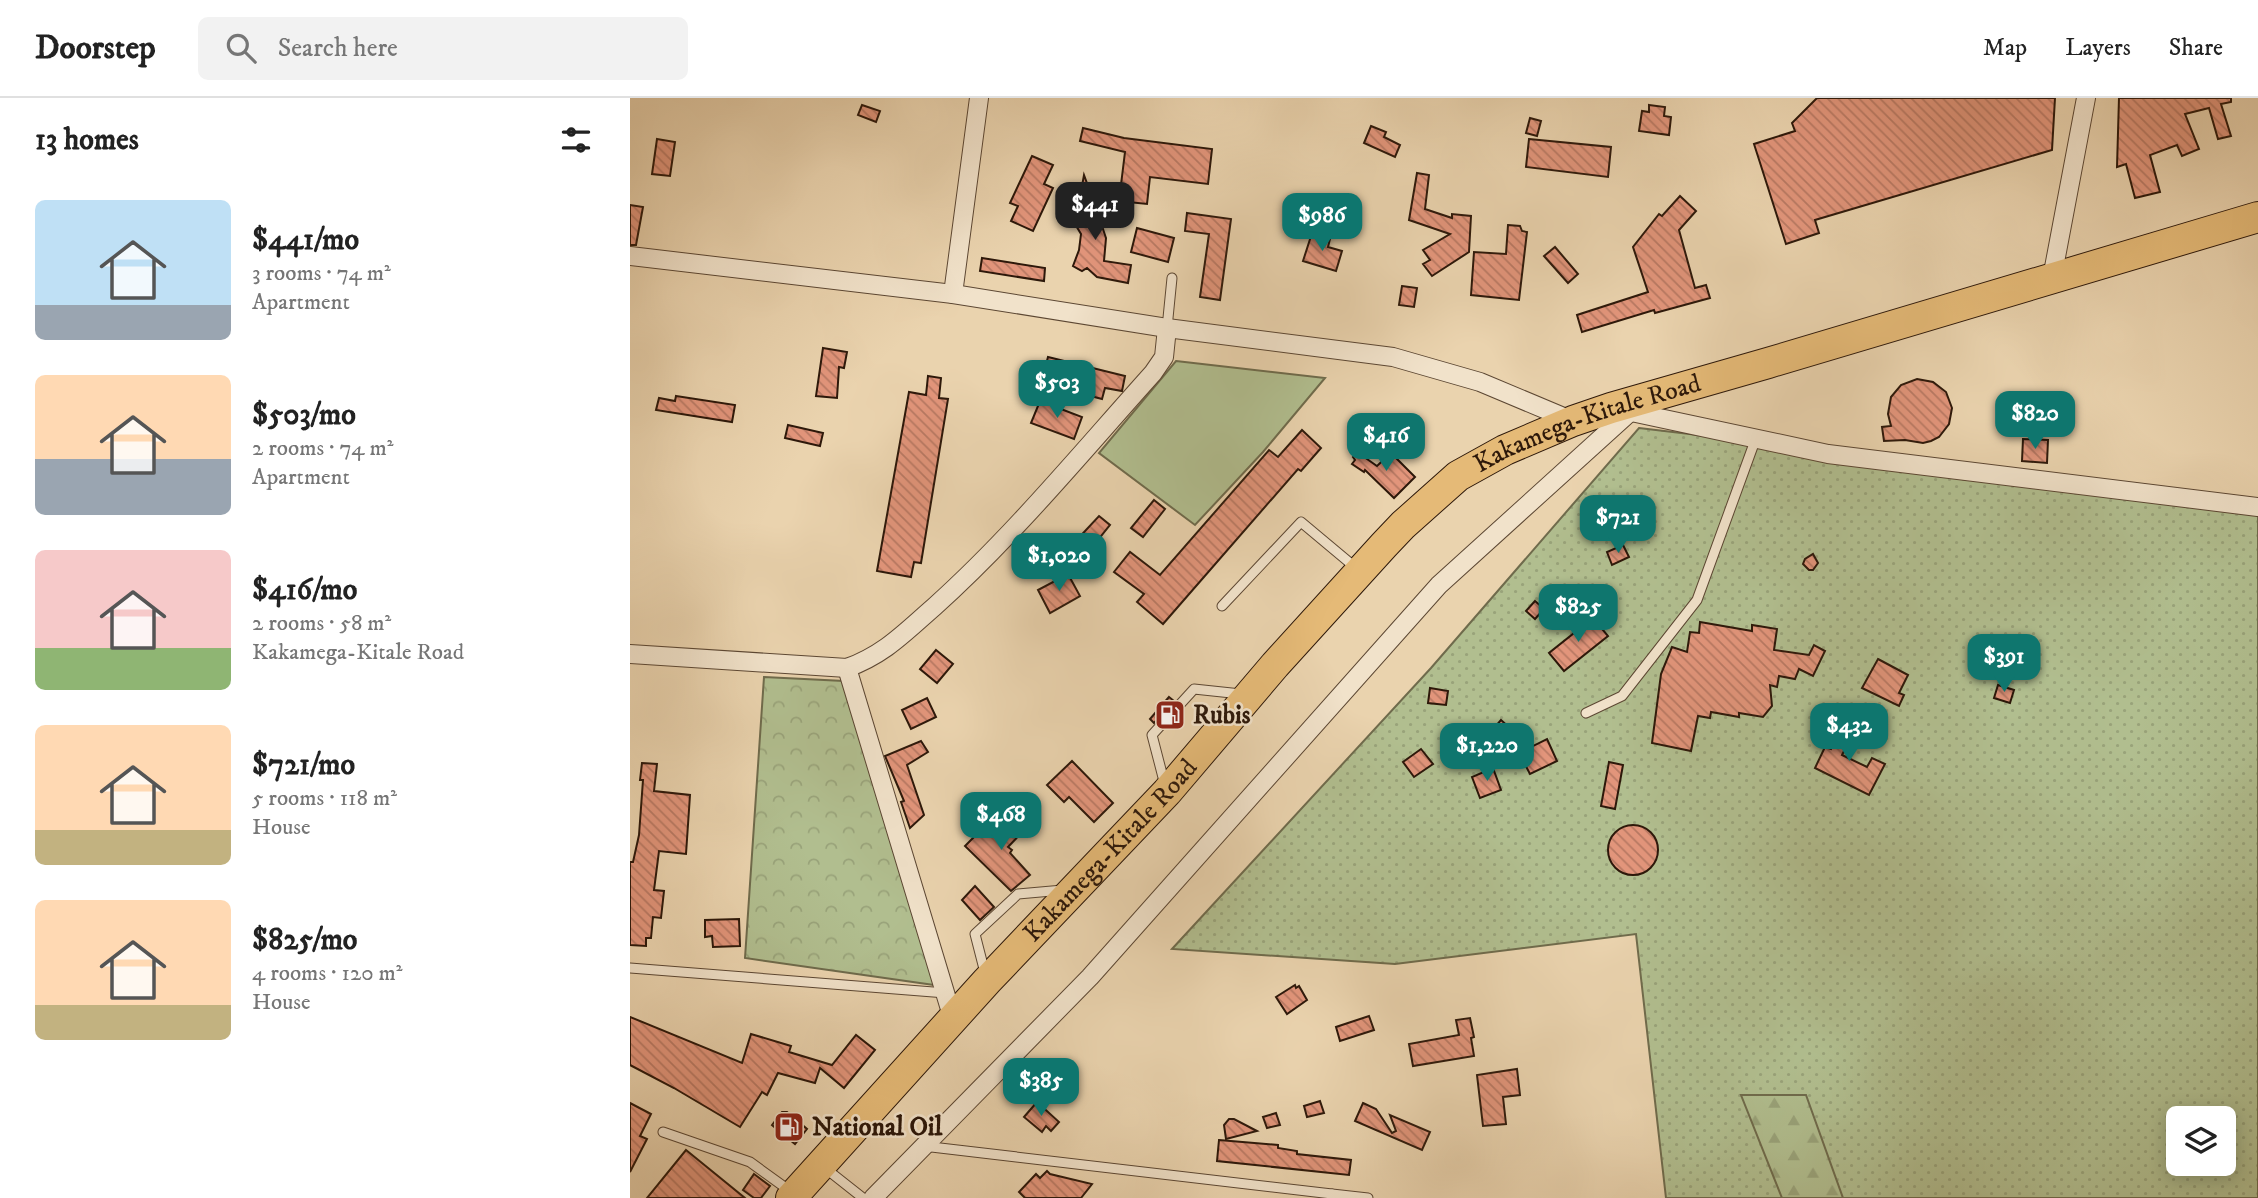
<!DOCTYPE html>
<html lang="en">
<head>
<meta charset="utf-8">
<style>
  :root { --surface:#fff; --page:#f2f2f2; --text:#222; --muted:#767676; --line:#e0e0e0; --accent:#0f766e }
  body { margin:0; font-family:"IM FELL DW Pica",serif; background:var(--page); color:var(--text); height:100vh; display:flex; flex-direction:column; font-size:26px; white-space:nowrap }
  * { box-sizing:border-box; margin:0 }
  p { font-size:23px; color:var(--muted) }
  .icon { flex:none; width:38px; height:38px; fill:none; stroke:currentColor; stroke-width:2; stroke-linecap:round; stroke-linejoin:round }
  .map { position:relative; flex:1; overflow:hidden }
  .details { display:flex; flex-direction:column; background:var(--surface); width:630px }
  .details>* { flex:none }
  .fabs { position:absolute; left:1536px; top:1008px; display:grid; gap:14px }
  .fabs a { display:grid; place-items:center; width:70px; height:70px; border-radius:10px; background:var(--surface); box-shadow:0 4px 18px #0003; font-size:35px }
  .price { position:absolute; translate:-50% -60px; padding:0 16px; border-radius:14px; background:var(--accent); color:#fff; font-size:23px; line-height:46px; filter:drop-shadow(0 2px 4px #0008) }
  .price::after { content:''; position:absolute; left:50%; top:42px; width:21px; height:16px; margin-left:-10px; background:inherit; clip-path:polygon(0 0,100% 0,50% 100%) }
  .price.selected { background:#222; color:#fff }
  ul { padding:0; list-style:none }
  li { display:flex; align-items:center; gap:21px; height:175px; padding:0 35px }
  li span { display:grid; place-items:center; flex:none; width:196px; height:140px; border-radius:10px; color:#555 }
  li>.icon { margin-inline-start:auto }
  span .icon { width:84px; height:84px; fill:#fffc; stroke-width:1 }
  li b { font-size:30px }
  h2 { display:flex; justify-content:space-between; align-items:center; height:84px; padding:0 35px; font-size:30px }
  header { display:flex; align-items:center; gap:42px; box-sizing:border-box; height:98px; padding:0 35px; background:var(--surface); border-bottom:2px solid var(--line) }
  header strong { font-size:33px }
  nav { display:flex; gap:38px; margin-inline-start:auto; font-size:24px }
  .search { width:490px; height:63px; background:var(--page); display:flex; align-items:center; gap:18px; box-sizing:border-box; padding:0 24px; border-radius:10px; color:var(--muted); font-size:26px }
  main { display:flex; flex:1; min-height:0 }
  .map>svg:first-child { display:block }
  .grass { fill:url(#grass-dots); stroke:#6f6b4c; stroke-width:2; fill-rule:evenodd }
  .forest { fill:url(#forest-firs); stroke:#6f6b4c; stroke-width:2 }
  .park { fill:url(#park-crowns); stroke:#6f6b4c; stroke-width:2 }
  .garden { fill:#b1be8f; stroke:#6f6b4c; stroke-width:2 }
  .building { fill:url(#building-back-hatch); stroke:#2d180a; stroke-width:2 }
  .lines { fill:none; stroke-linecap:round; stroke-linejoin:round }
  .lane-casing { stroke:#5c4733; stroke-width:11 }
  .street-casing { stroke:#5c4733; stroke-width:20 }
  .highway-casing { stroke:#2d180a; stroke-width:32 }
  .lane { stroke:#f1e2ca; stroke-width:9 }
  .street { stroke:#f1e2ca; stroke-width:18 }
  .highway { stroke:#e5ba77; stroke-width:30 }
  .labels { text-anchor:middle; dominant-baseline:central; stroke-width:5; stroke-linejoin:round; paint-order:stroke }
  .street-label { font-size:26px; fill:#2d180a; stroke:#f1e2ca }
  .poi-label { font-size:26px; font-weight:bold; fill:#2d180a; stroke:#f1e2ca; text-anchor:start }
</style>
</head>
<body>
<header>
<strong>Doorstep</strong>
<div class="search"><svg class="icon" aria-label="search" viewBox="0 0 24 24"><circle cx="10" cy="10" r="6"/><path d="M15 15l6 6"/></svg>Search here</div>
<nav><a>Map</a><a>Layers</a><a>Share</a></nav>
</header>
<main>
<section class="details">
<h2>13 homes<svg class="icon" aria-label="filters" viewBox="0 0 24 24"><path d="M4 7h16M4 17h16"/><circle cx="9" cy="7" r="2"/><circle cx="15" cy="17" r="2"/></svg></h2>
<ul>
<li><span style="background:linear-gradient(#bfe0f5 75%,#9aa5b1 0)"><svg class="icon" aria-label="home" viewBox="0 0 24 24"><path d="M3 11l9-7 9 7M6 9v11h12V9"/></svg></span><div><b>$441/mo</b><p>3 rooms · 74 m²</p><p>Apartment</p></div></li>
<li><span style="background:linear-gradient(#ffd9b3 60%,#9aa5b1 0)"><svg class="icon" aria-label="home" viewBox="0 0 24 24"><path d="M3 11l9-7 9 7M6 9v11h12V9"/></svg></span><div><b>$503/mo</b><p>2 rooms · 74 m²</p><p>Apartment</p></div></li>
<li><span style="background:linear-gradient(#f6c9c9 70%,#8fb573 0)"><svg class="icon" aria-label="home" viewBox="0 0 24 24"><path d="M3 11l9-7 9 7M6 9v11h12V9"/></svg></span><div><b>$416/mo</b><p>2 rooms · 58 m²</p><p>Kakamega-Kitale Road</p></div></li>
<li><span style="background:linear-gradient(#ffd9b3 75%,#c2b280 0)"><svg class="icon" aria-label="home" viewBox="0 0 24 24"><path d="M3 11l9-7 9 7M6 9v11h12V9"/></svg></span><div><b>$721/mo</b><p>5 rooms · 118 m²</p><p>House</p></div></li>
<li><span style="background:linear-gradient(#ffd9b3 75%,#c2b280 0)"><svg class="icon" aria-label="home" viewBox="0 0 24 24"><path d="M3 11l9-7 9 7M6 9v11h12V9"/></svg></span><div><b>$825/mo</b><p>4 rooms · 120 m²</p><p>House</p></div></li>
</ul>
</section>
<div class="map">
<svg width="1628" height="1100" viewBox="0 0 1628 1100">
  <defs>
    <pattern id="grass-dots" width="8" height="8" patternUnits="userSpaceOnUse" patternTransform="scale(1.75)"><rect width="8" height="8" fill="#b1be8f"/><path d="M2 2h.1M6 6h.1" fill="none" stroke="#99a37a" stroke-width="1.8" stroke-linecap="round"/></pattern>
    <pattern id="forest-firs" width="22" height="20" patternUnits="userSpaceOnUse" patternTransform="scale(1.75)"><rect width="22" height="20" fill="#b1be8f"/><path d="M5 1l3.5 6h-7zM16 11l3.5 6h-7z" fill="#99a37a"/></pattern>
    <pattern id="park-crowns" width="20" height="18" patternUnits="userSpaceOnUse" patternTransform="scale(1.75)"><rect width="20" height="18" fill="#b1be8f"/><path d="M2 6a3 3 0 1 1 6 0M12 15a3 3 0 1 1 6 0" fill="none" stroke="#99a37a"/></pattern>
    <pattern id="building-back-hatch" width="6" height="6" patternUnits="userSpaceOnUse" patternTransform="scale(1.75)"><rect width="6" height="6" fill="#e2957b"/><path d="M-1 5l2 2M0 0l6 6M5-1l2 2" fill="none" stroke="#b87963"/></pattern>
  </defs>
  <rect width="100%" height="100%" fill="#ead3ae"/>
  <filter id="stains"><feTurbulence type="fractalNoise" baseFrequency=".00286" numOctaves="4"/><feColorMatrix values="0 0 0 0 .2 0 0 0 0 .09 0 0 0 0 .02 0 0 0 .5 -.17"/></filter>
  <radialGradient id="worn" r=".72"><stop offset=".6" stop-color="#630" stop-opacity="0"/><stop offset="1" stop-color="#630" stop-opacity=".3"/></radialGradient>
  <!-- grass -->
  <path class="grass" d="M1009 330 1628 404V1100H1036L1006 836 765 866 542 851 801 570ZM1549 1020H1594V1066H1549Z"/>
  <!-- forest -->
  <path class="forest" d="M1111 997H1176L1213 1100H1152Z"/>
  <!-- park -->
  <path class="park" d="M134 579 214 583 304 887 115 860Z"/>
  <!-- garden -->
  <path class="garden" d="M546 263 695 280 633 354 565 427 469 355Z"/>
  <!-- building -->
  <g class="building">
    <path d="M1187 0H1425L1422 52 1185 122 1189 135 1156 146 1124 46 1165 33 1162 25Z"/>
    <path d="M1489 0H1601V4L1591 6 1601 38 1588 41 1579 10 1555 16 1569 51 1552 58 1547 47 1520 57 1530 94 1505 100 1496 66 1487 69Z"/>
    <path d="M232 7 250 13 246 24 228 17Z"/>
    <path d="M1019 7 1035 9 1034 18 1041 19 1039 37 1009 33 1012 13 1019 14Z"/>
    <path d="M900 20 911 23 907 38 896 35Z"/>
    <path d="M741 28 756 34 754 39 770 47 765 59 734 45Z"/>
    <path d="M453 30 494 40 582 51 578 86 520 79 517 106 489 103 495 54 450 43Z"/>
    <path d="M27 41 45 44 40 78 22 76Z"/>
    <path d="M899 41 981 49 978 79 896 69Z"/>
    <path d="M402 58 423 67 414 86 423 90 403 133 381 123 388 108 380 105Z"/>
    <path d="M787 75 799 77 795 111 822 120V116L841 118 839 154 802 178 793 166 800 162 793 152 820 136 779 122Z"/>
    <path d="M454 77 458 88 466 89 460 117 469 119 476 140 474 163 501 167 498 185 467 179 457 170 452 173 443 168 449 152 451 136 445 126Z"/>
    <path d="M1050 98 1066 113 1049 132 1065 190 1076 187 1080 200 1025 215 1024 212 952 234 947 217 1018 194 1003 149 1029 116 1032 118Z"/>
    <path d="M0 107 13 109 6 147H0Z"/>
    <path d="M557 115 601 121 590 202 570 199 579 136 555 133Z"/>
    <path d="M878 127 890 128 892 133 897 134 889 202 841 197 844 154 876 156Z"/>
    <path d="M507 130 544 140 538 164 501 154Z"/>
    <path d="M682 135 700 141 698 149 712 153 706 173 673 163Z"/>
    <path d="M925 149 948 176 938 185 914 158Z"/>
    <path d="M352 160 415 170 414 183 350 173Z"/>
    <path d="M772 188 787 190 784 209 769 207Z"/>
    <path d="M193 250 217 254 214 270 209 269 207 300 186 298Z"/>
    <path d="M418 259 495 278 492 293 475 290 472 301 411 285Z"/>
    <path d="M298 278 311 280 309 300 318 301 291 465 284 464 281 479 247 473 279 294 296 297Z"/>
    <path d="M1287 281 1303 284 1316 294 1322 310 1319 326 1309 339 1301 343 1293 345 1275 342 1254 343 1252 329 1261 328 1258 316 1261 299 1271 287Z"/>
    <path d="M46 298 105 307 102 324 26 312 29 300 45 303Z"/>
    <path d="M410 303 452 319 444 341 401 325Z"/>
    <path d="M158 327 193 335 190 348 155 340Z"/>
    <path d="M672 332 691 350 671 373 668 371 533 526 507 504 514 496 484 474 500 454 530 477 639 352 648 359Z"/>
    <path d="M1393 341 1418 342 1417 365 1392 363Z"/>
    <path d="M727 354 747 368 761 355 785 379 764 400 735 372 734 374 722 366 725 362 723 359Z"/>
    <path d="M524 402 535 411 513 439 501 430Z"/>
    <path d="M469 418 480 427 463 448 469 453 462 461 443 446Z"/>
    <path d="M993 447 999 459 982 467 977 454Z"/>
    <path d="M1183 456 1188 465 1183 472H1179L1173 466 1175 461Z"/>
    <path d="M438 476 450 498 420 515 408 492Z"/>
    <path d="M905 503 914 511 905 521 896 513Z"/>
    <path d="M963 520 978 538 934 573 919 555Z"/>
    <path d="M1070 524 1122 533V527L1147 531 1144 552 1179 557 1184 547 1195 553 1183 578 1169 571 1165 581 1149 578 1147 589 1140 587 1142 608 1133 619 1109 615V619L1081 614 1080 620 1068 618 1061 653 1022 645 1031 576 1042 549 1057 554 1060 534 1069 535Z"/>
    <path d="M306 552 323 566 307 585 290 571Z"/>
    <path d="M1248 561 1278 577 1269 595 1274 597 1269 608 1232 590Z"/>
    <path d="M1368 587 1384 592 1380 605 1364 600Z"/>
    <path d="M800 590 818 593 816 607 798 605Z"/>
    <path d="M539 599 544 603 524 625 520 621Z"/>
    <path d="M297 600 306 619 281 631 272 612Z"/>
    <path d="M1216 620 1228 625 1212 657 1237 669 1242 660 1255 666 1239 697 1185 670 1195 649 1201 651Z"/>
    <path d="M871 622 882 632 870 646 859 636Z"/>
    <path d="M917 641 927 663 900 676 889 655Z"/>
    <path d="M291 643 298 654 277 667 294 717 280 730 271 704 274 703 255 658Z"/>
    <path d="M791 651 803 666 784 679 773 664Z"/>
    <path d="M442 663 483 705 464 724 439 699 434 704 417 687Z"/>
    <path d="M979 664 993 667 985 711 971 708Z"/>
    <path d="M12 665 27 666 24 693 60 697 56 756 29 753 24 792 34 793 31 820 23 819 21 840H16V848L0 847V764H3L9 737 13 682H10Z"/>
    <path d="M863 670 871 692 850 700 842 679Z"/>
    <path d="M388 716 399 727 378 749 382 752 380 755 400 777 381 793 335 748 356 727 367 737Z"/>
    <circle cx="1003" cy="752" r="25"/>
    <path d="M345 788 364 809 350 822 332 802Z"/>
    <path d="M109 821 110 848 83 849 82 838 75 839V822Z"/>
    <path d="M665 887 666 890 669 888 677 902 657 916 646 899Z"/>
    <path d="M739 918 744 932 710 943 706 929Z"/>
    <path d="M0 919 112 965 121 936 161 948 159 954 202 967 226 937 245 952 214 990 190 970 185 985 148 975 137 997 132 994 110 1029 44 990 0 967Z"/>
    <path d="M840 920 844 939 841 940 844 958 783 968 779 946 829 937 826 922Z"/>
    <path d="M887 971 890 997 873 999 876 1026 853 1028 847 977Z"/>
    <path d="M690 1003 694 1015 677 1019 674 1008Z"/>
    <path d="M407 1004 429 1024 421 1033 416 1028 412 1034 394 1019Z"/>
    <path d="M0 1005 21 1016 10 1038 17 1041 0 1074Z"/>
    <path d="M733 1005 746 1011 762 1035 766 1033 760 1017 800 1034 792 1052 725 1023Z"/>
    <path d="M152 1014H157L177 1031 165 1046 142 1027Z"/>
    <path d="M646 1015 650 1027 637 1030 633 1019Z"/>
    <path d="M599 1021H604L627 1033 596 1041 594 1027Z"/>
    <path d="M589 1042 648 1047V1050L667 1053V1056L721 1062 719 1077 587 1063Z"/>
    <path d="M56 1052 115 1100H17Z"/>
    <path d="M417 1073 420 1076 462 1086 451 1100H395L389 1094 406 1076 410 1080Z"/>
    <path d="M124 1076 140 1088 131 1100H124L113 1092Z"/>
  </g>
  <g class="lines">
    <!-- lane casing -->
    <g class="lane-casing">
      <g id="lane">
        <path d="M537 230 542 180"/>
        <path d="M592 508 671 424 726 470"/>
        <path d="M956 615 992 598 1067 502 1126 340"/>
        <path d="M535 687 522 637 564 591 611 596"/>
        <path d="M0 870 316 895"/>
        <path d="M355 875 345 836 388 796 433 792"/>
        <path d="M33 1034 120 1064 160 1093"/>
        <path d="M293 1048 702 1096"/>
        <path d="M195 1070 233 1100"/>
        <path d="M702 1100V1096L738 1100"/>
      </g>
    </g>
    <!-- street casing -->
    <g class="street-casing">
      <g id="street">
        <path d="M0 158 323 196 537 230 763 259 850 284 943 323"/>
        <path d="M1422 180 1456 0"/>
        <path d="M323 196 349 0"/>
        <path d="M992 312 1198 356 1628 409"/>
        <path d="M0 556 217 570C255 556 274 535 304 509 383 438 452 354 523 275L534 259 537 230"/>
        <path d="M217 570 323 921"/>
        <path d="M243 1100 460 879 809 487 1001 313"/>
      </g>
    </g>
    <!-- highway casing -->
    <g class="highway-casing">
      <g id="highway">
        <path id="s1" d="M161 1100 357 883 537 694 645 567 754 447 773 427 828 378 875 352 943 323 981 310 1138 265 1628 119"/>
      </g>
    </g>
    <!-- lane -->
    <use href="#lane" class="lane"/>
    <!-- street -->
    <use href="#street" class="street"/>
    <!-- highway -->
    <use href="#highway" class="highway"/>
  </g>
  <!-- icons -->
  <defs>
    <g id="fuel-square" transform="scale(1.575)"><rect x="-9" y="-9" width="18" height="18" rx="4" fill="#8f2418" stroke="#f1e2ca"/><path d="M-5.5-6h7V0h2V4h1.3V-2.5L3-4.5l.8-.8L6-3V5H2.5V1h-1V6h-7ZM-4.2-4.7v3.2H.2V-4.7Z" fill="#fff"/></g>
  </defs>
  <g fill-rule="evenodd">
    <use href="#fuel-square" x="540" y="617"/>
    <use href="#fuel-square" x="159" y="1029"/>
  </g>
  <g class="labels">
    <!-- street labels -->
    <g class="street-label">
      <text stroke="none"><textPath href="#s1" startOffset="1124">Kakamega-Kitale Road</textPath></text>
      <text stroke="none"><textPath href="#s1" startOffset="472">Kakamega-Kitale Road</textPath></text>
    </g>
    <!-- poi labels -->
    <g class="poi-label">
      <text x="563" y="617">Rubis</text>
      <text x="182" y="1029">National Oil</text>
    </g>
  </g>
  <rect width="100%" height="100%" filter="url(#stains)"/>
  <rect width="100%" height="100%" fill="url(#worn)"/>
</svg>
<div class="fabs">
<a><svg class="icon" aria-label="layers" viewBox="0 0 24 24"><path d="M12 4l9 5-9 5-9-5zM3 14l9 5 9-5"/></svg></a>
</div>
<b class="price selected" style="left:465px;top:144px">$441</b>
<b class="price" style="left:692px;top:155px">$986</b>
<b class="price" style="left:427px;top:322px">$503</b>
<b class="price" style="left:1405px;top:353px">$820</b>
<b class="price" style="left:756px;top:375px">$416</b>
<b class="price" style="left:988px;top:457px">$721</b>
<b class="price" style="left:429px;top:495px">$1,020</b>
<b class="price" style="left:948px;top:546px">$825</b>
<b class="price" style="left:1374px;top:596px">$391</b>
<b class="price" style="left:1219px;top:665px">$432</b>
<b class="price" style="left:857px;top:685px">$1,220</b>
<b class="price" style="left:371px;top:754px">$468</b>
<b class="price" style="left:411px;top:1020px">$385</b>
</div>
</main>
</body>
</html>
